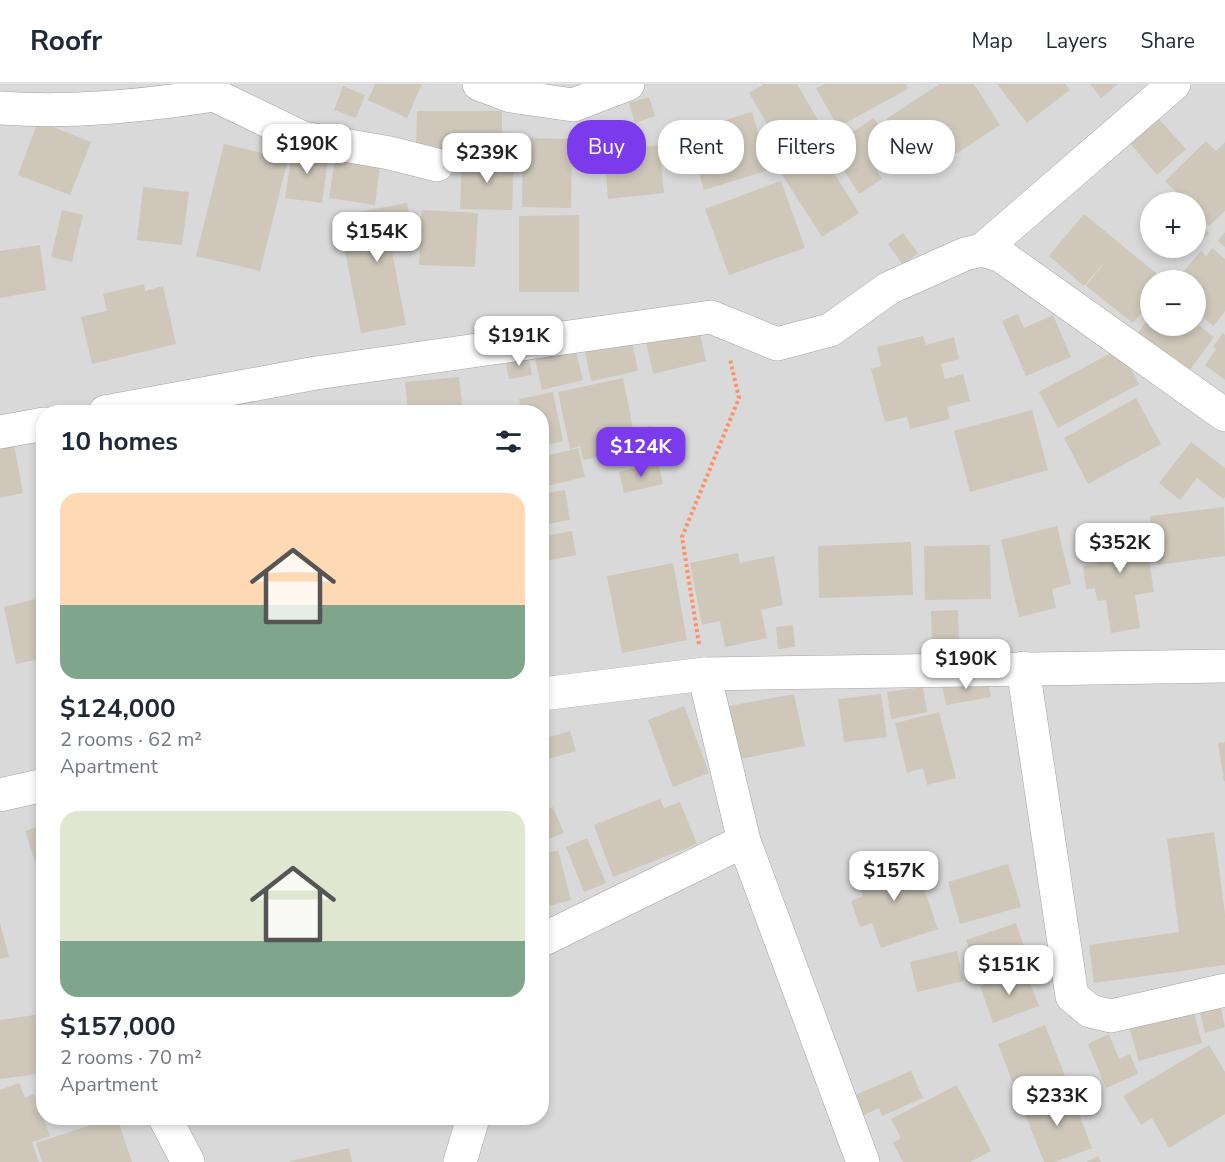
<!DOCTYPE html>
<html lang="en">
<head>
<meta charset="utf-8">
<style>
  :root { --surface:#fff; --page:#f6f6f7; --text:#1f2937; --muted:#747a83; --line:#e0e1e3; --accent:#7c3aed }
  body { margin:0; font-family:"Nunito Sans",sans-serif; background:var(--page); color:var(--text); height:100vh; display:flex; flex-direction:column; font-size:22px; white-space:nowrap }
  * { box-sizing:border-box; margin:0 }
  p { font-size:20px; color:var(--muted) }
  .icon { flex:none; width:33px; height:33px; fill:none; stroke:currentColor; stroke-width:2; stroke-linecap:round; stroke-linejoin:round }
  .map { position:relative; flex:1; overflow:hidden }
  .side { position:absolute; left:36px; top:321px; width:513px; height:720px; display:flex; flex-direction:column; background:var(--surface); border-radius:24px; box-shadow:0 3px 9px #0003 }
  .side>* { flex:none }
  .hud { position:absolute; left:567px; top:36px; width:567px; height:54px; display:flex; gap:12px }
  .controls { position:absolute; left:1140px; top:108px; display:grid; gap:12px }
  .controls a { display:grid; place-items:center; width:66px; height:66px; border-radius:50%; background:var(--surface); box-shadow:0 3px 9px #0003; font-size:30px }
  .price { position:absolute; translate:-50% -51px; padding:0 14px; border-radius:12px; background:#fff; color:#222; font-size:20px; line-height:39px; filter:drop-shadow(0 2px 3px #0008) }
  .price::after { content:''; position:absolute; left:50%; top:36px; width:18px; height:14px; margin-left:-9px; background:inherit; clip-path:polygon(0 0,100% 0,50% 100%) }
  .price.on { background:var(--accent); color:#fff }
  ul { padding:0; list-style:none }
  li { display:grid; align-content:center; gap:12px; height:318px; padding:0 24px }
  li span { display:grid; place-items:center; height:186px; border-radius:18px; color:#555 }
  li>.icon { margin-inline-start:auto }
  span .icon { width:108px; height:108px; fill:#fffc; stroke-width:1 }
  li b { font-size:26px }
  h2 { display:flex; justify-content:space-between; align-items:center; height:72px; padding:0 24px; font-size:26px }
  .pill { padding:0 21px; border-radius:24px; background:var(--surface); box-shadow:0 3px 9px #0003; font-size:21px; line-height:54px }
  .pill.on { background:var(--accent); color:#fff }
  header { display:flex; align-items:center; gap:36px; box-sizing:border-box; height:84px; padding:0 30px; background:var(--surface); border-bottom:2px solid var(--line) }
  header strong { font-size:28px }
  nav { display:flex; gap:33px; margin-inline-start:auto; font-size:21px }
  .map>svg:first-child { display:block }
  .residential { fill:#dad9d9; fill-rule:evenodd }
  .building { fill:#cec7ba }
  .lines { fill:none; stroke-linecap:round; stroke-linejoin:round }
  .street-casing { stroke:#a3a3a3; stroke-width:34 }
  .path { stroke:#ff9061; stroke-width:4; stroke-dasharray:3 3; stroke-linecap:butt }
  .street { stroke:#fff; stroke-width:33 }
</style>
</head>
<body>
<header>
<strong>Roofr</strong>
<nav><a>Map</a><a>Layers</a><a>Share</a></nav>
</header>
<div class="map">
<svg width="1225" height="1078" viewBox="0 0 1225 1078">
  <rect width="100%" height="100%" fill="#efede1"/>
  <!-- residential -->
  <path class="residential" d="M0 0H1225V1078H0ZM1150 118H1196V164H1150ZM1150 196H1196V242H1150ZM44 328H542V1034H44Z"/>
  <!-- building -->
  <g class="building">
    <path d="M375 0H422L407 34 368 16Z"/>
    <path d="M764 0H797L818 36 808 42 817 58 787 75 749 9Z"/>
    <path d="M825 0H906L908 5 838 43 816 4Z"/>
    <path d="M940 0H974L1000 41 923 91 886 35Z"/>
    <path d="M997 0H1065L1070 6 1027 39Z"/>
    <path d="M1090 0H1118L1101 14Z"/>
    <path d="M343 2 365 11 356 34 334 26Z"/>
    <path d="M649 13 655 32 635 39 629 19Z"/>
    <path d="M417 27H502V62L478 63V69H434V63H416Z"/>
    <path d="M752 28 769 86 704 106 687 48Z"/>
    <path d="M1157 33 1186 65 1157 91 1129 58Z"/>
    <path d="M874 34 896 69 874 82 882 95 859 110 829 63Z"/>
    <path d="M38 37 91 58 70 111 18 91Z"/>
    <path d="M523 54 572 55 571 124 522 123Z"/>
    <path d="M1206 57 1216 67 1225 58V127L1209 142 1196 128V118H1186L1165 97Z"/>
    <path d="M224 60 288 75 260 187 196 172Z"/>
    <path d="M659 61 664 109 608 115 604 67Z"/>
    <path d="M293 63 329 68 322 119 285 114Z"/>
    <path d="M819 65 859 129 822 153 781 89Z"/>
    <path d="M462 73 514 75 512 126 460 125Z"/>
    <path d="M335 75 380 81 375 121 329 114Z"/>
    <path d="M781 97 805 164 729 191 705 125Z"/>
    <path d="M143 103 189 108 182 161 137 156Z"/>
    <path d="M407 119 416 164 392 168 406 241 361 249 338 132Z"/>
    <path d="M62 126 83 131 72 178 51 173Z"/>
    <path d="M422 126 478 129 475 183 419 181Z"/>
    <path d="M1084 130 1164 196H1150V217L1133 239 1086 202 1109 173 1084 202 1049 172Z"/>
    <path d="M579 131V208H519V132Z"/>
    <path d="M1196 135 1209 149 1196 162Z"/>
    <path d="M1225 148V163L1218 157Z"/>
    <path d="M903 149 918 169 903 181 888 160Z"/>
    <path d="M40 161 46 206 0 214V167Z"/>
    <path d="M1212 164 1225 175V227L1213 242 1196 227V196H1176L1201 167 1206 172Z"/>
    <path d="M144 200 145 207 163 202 176 260 92 280 81 233 107 227 103 210Z"/>
    <path d="M1018 230 1024 244 1053 231 1071 273 1026 292 1002 237Z"/>
    <path d="M1150 233V242H1196V239L1214 253 1189 287 1138 249Z"/>
    <path d="M699 245 706 277 653 290 646 258Z"/>
    <path d="M1223 249 1225 251V296L1205 281 1216 265 1213 263Z"/>
    <path d="M923 252 926 261 954 253 959 275 941 280 945 295 963 290 970 317 947 323 950 335 910 345 907 333 885 338 871 285 881 282 877 263Z"/>
    <path d="M631 253 638 287 591 297 584 263Z"/>
    <path d="M574 260 583 296 542 306 534 270Z"/>
    <path d="M1120 264 1139 300 1058 344 1039 308Z"/>
    <path d="M528 270 532 291 509 295 505 275Z"/>
    <path d="M459 293 463 328H408L405 298Z"/>
    <path d="M623 294 633 345 651 342 656 361 583 376 580 362 570 365 558 308Z"/>
    <path d="M553 308 563 357 542 362V328H522L519 315Z"/>
    <path d="M1136 314 1161 360 1088 400 1064 354Z"/>
    <path d="M263 321 264 328H223L222 327Z"/>
    <path d="M404 324V328H380V327Z"/>
    <path d="M1032 326 1048 386 970 408 954 347Z"/>
    <path d="M13 355 23 409 0 414V357Z"/>
    <path d="M1191 358 1225 384V413L1223 415 1197 394 1180 416 1159 399Z"/>
    <path d="M578 364 585 393 542 403V373Z"/>
    <path d="M658 379 663 400 624 409 619 388Z"/>
    <path d="M565 406 570 436 542 441V410Z"/>
    <path d="M1224 423 1225 472 1157 481 1150 432Z"/>
    <path d="M1143 439 1154 508 1135 511 1140 544 1111 549 1106 516 1097 517 1095 504 1086 505 1083 482 1097 480 1092 448Z"/>
    <path d="M1057 442 1071 500 1052 505 1056 524 1019 533 1001 456Z"/>
    <path d="M572 447 576 471 545 477 542 453Z"/>
    <path d="M911 458 913 511 819 514 818 462Z"/>
    <path d="M990 461 991 515 925 516 924 462Z"/>
    <path d="M738 469 740 479 774 472 783 521 761 526 767 554 725 563 720 537 702 541 690 479Z"/>
    <path d="M673 479 687 556 622 569 607 492Z"/>
    <path d="M44 513V574L16 580 4 523Z"/>
    <path d="M958 526 959 559 932 560 931 527Z"/>
    <path d="M793 541 795 563 778 565 776 543Z"/>
    <path d="M987 592 991 613 946 621 942 600Z"/>
    <path d="M923 603 927 628 891 635 887 608Z"/>
    <path d="M794 610 805 662 735 676 724 623Z"/>
    <path d="M881 610 887 653 844 658 838 615Z"/>
    <path d="M684 622 709 689 673 703 648 636Z"/>
    <path d="M939 628 956 694 927 701 923 684 907 689 895 639Z"/>
    <path d="M570 647 576 667 548 675 542 655Z"/>
    <path d="M1225 658V697H1224L1218 659Z"/>
    <path d="M660 715 664 724 680 718 697 760 613 793 594 741Z"/>
    <path d="M553 723 564 749 543 757 542 752V727Z"/>
    <path d="M44 741V802H43L25 747Z"/>
    <path d="M1214 748 1225 830V881L1094 899 1089 861 1179 848 1167 755Z"/>
    <path d="M587 754 606 799 584 808 566 763Z"/>
    <path d="M558 766 571 816 542 824V771Z"/>
    <path d="M912 771 938 845 881 864 872 839 860 843 851 817 863 812 855 791Z"/>
    <path d="M1008 780 1021 823 960 840 948 798Z"/>
    <path d="M0 839 9 873 0 875Z"/>
    <path d="M1016 839 1028 875 979 892 966 856Z"/>
    <path d="M957 867 964 897 917 908 910 878Z"/>
    <path d="M1025 885 1039 922 993 939 980 902Z"/>
    <path d="M1219 916 1225 943 1205 949 1198 921Z"/>
    <path d="M1191 917 1202 959 1139 977 1127 935Z"/>
    <path d="M35 931 40 960H44V989L0 995V936Z"/>
    <path d="M1045 941 1065 992 1017 1010 998 960Z"/>
    <path d="M1109 950 1119 975 1130 970 1138 990 1106 1004 1088 960Z"/>
    <path d="M1209 961 1225 988V1030L1169 1064 1152 1034 1141 1041 1123 1012Z"/>
    <path d="M911 987 923 1014 882 1032 879 1024 862 1032 853 1012Z"/>
    <path d="M19 999 25 1014 34 1010 50 1052 32 1058 39 1078H0V1006Z"/>
    <path d="M957 1001 991 1067 970 1078H903L893 1059 901 1054 891 1035Z"/>
    <path d="M1069 1004 1092 1064 1055 1078H1044L1022 1022Z"/>
    <path d="M112 1034H117L132 1078H42L36 1059Z"/>
    <path d="M349 1064 352 1078H290V1077Z"/>
    <path d="M1098 1072 1101 1078H1086Z"/>
  </g>
  <g class="lines">
    <!-- street casing -->
    <g class="street-casing">
      <g id="street">
        <path d="M195 0 214 11 303 54 390 69 437 81"/>
        <path d="M479 0 511 12 573 21 628 0"/>
        <path d="M0 24C72 29 142 22 214 11"/>
        <path d="M982 166 1174 0"/>
        <path d="M105 328 316 289 711 233 777 260 830 246 889 204 965 170 982 166 1000 171 1225 331"/>
        <path d="M0 348 44 340"/>
        <path d="M1023 584 1072 912 1090 927 1111 932 1225 906"/>
        <path d="M704 590 744 757 863 1078"/>
        <path d="M542 610 704 590 1225 582"/>
        <path d="M0 711 44 701"/>
        <path d="M542 856 744 757"/>
        <path d="M165 1034 188 1078"/>
        <path d="M460 1078 473 1034"/>
      </g>
    </g>
    <!-- path -->
    <path class="path" d="M699 560 682 453 739 314 730 275"/>
    <!-- street -->
    <use href="#street" class="street"/>
  </g>
</svg>
<div class="controls">
<a>+</a>
<a>−</a>
</div>
<b class="price" style="left:307px;top:91px">$190K</b>
<b class="price" style="left:487px;top:100px">$239K</b>
<b class="price" style="left:377px;top:179px">$154K</b>
<b class="price" style="left:519px;top:283px">$191K</b>
<b class="price on" style="left:641px;top:394px">$124K</b>
<b class="price" style="left:1120px;top:490px">$352K</b>
<b class="price" style="left:966px;top:606px">$190K</b>
<b class="price" style="left:894px;top:818px">$157K</b>
<b class="price" style="left:1009px;top:912px">$151K</b>
<b class="price" style="left:1057px;top:1043px">$233K</b>
<div class="hud">
<a class="pill on">Buy</a>
<a class="pill">Rent</a>
<a class="pill">Filters</a>
<a class="pill">New</a>
</div>
<section class="side">
<h2>10 homes<svg class="icon" aria-label="filters" viewBox="0 0 24 24"><path d="M4 7h16M4 17h16"/><circle cx="9" cy="7" r="2"/><circle cx="15" cy="17" r="2"/></svg></h2>
<ul>
<li><span style="background:linear-gradient(#ffd9b3 60%,#7fa58c 0)"><svg class="icon" aria-label="home" viewBox="0 0 24 24"><path d="M3 11l9-7 9 7M6 9v11h12V9"/></svg></span><div><b>$124,000</b><p>2 rooms · 62 m²</p><p>Apartment</p></div></li>
<li><span style="background:linear-gradient(#dfe7d0 70%,#7fa58c 0)"><svg class="icon" aria-label="home" viewBox="0 0 24 24"><path d="M3 11l9-7 9 7M6 9v11h12V9"/></svg></span><div><b>$157,000</b><p>2 rooms · 70 m²</p><p>Apartment</p></div></li>
</ul>
</section>
</div>
</body>
</html>
